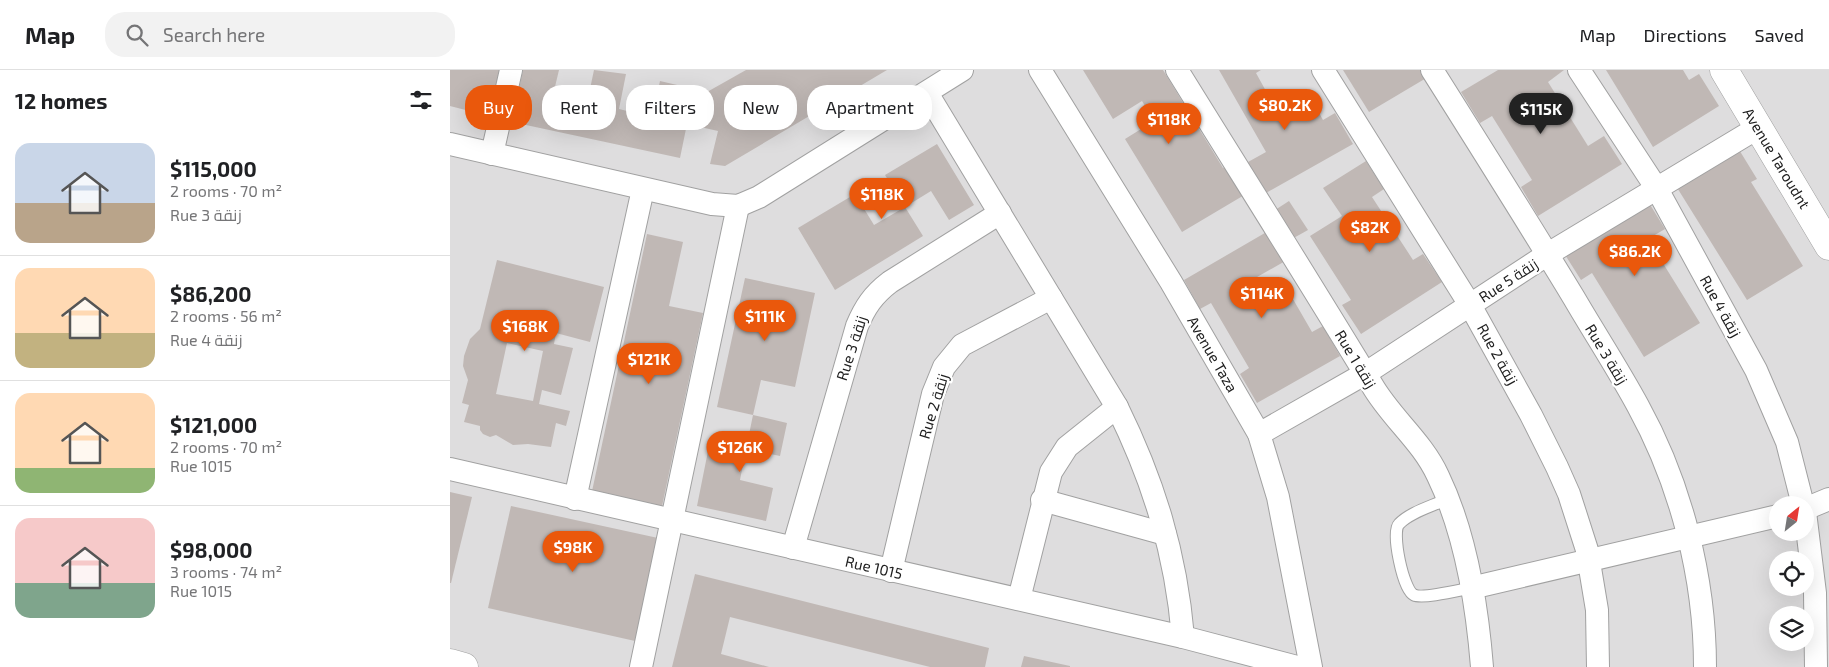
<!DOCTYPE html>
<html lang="en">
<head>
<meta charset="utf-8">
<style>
  :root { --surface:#fff; --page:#f2f2f2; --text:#202124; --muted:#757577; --line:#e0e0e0; --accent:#ea580c }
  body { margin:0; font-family:"Exo 2",Cairo,sans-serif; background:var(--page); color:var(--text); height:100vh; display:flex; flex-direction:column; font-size:19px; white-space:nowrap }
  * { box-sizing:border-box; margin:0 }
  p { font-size:16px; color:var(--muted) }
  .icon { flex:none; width:28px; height:28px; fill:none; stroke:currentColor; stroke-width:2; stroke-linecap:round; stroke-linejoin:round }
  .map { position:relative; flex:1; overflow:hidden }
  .sheet { display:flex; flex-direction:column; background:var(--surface); width:450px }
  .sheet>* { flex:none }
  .hud { position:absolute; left:15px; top:15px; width:475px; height:45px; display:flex; gap:10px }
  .needle { width:32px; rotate:30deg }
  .fabs { position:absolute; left:1319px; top:426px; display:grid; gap:10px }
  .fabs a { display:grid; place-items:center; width:45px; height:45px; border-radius:50%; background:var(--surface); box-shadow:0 5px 20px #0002; font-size:25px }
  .price { position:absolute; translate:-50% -42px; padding:0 11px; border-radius:18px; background:var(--accent); color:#fff; font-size:16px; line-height:32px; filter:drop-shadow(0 1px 2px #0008) }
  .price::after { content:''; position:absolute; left:50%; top:30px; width:15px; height:11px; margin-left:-8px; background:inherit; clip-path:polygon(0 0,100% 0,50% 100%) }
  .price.selected { background:#222; color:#fff }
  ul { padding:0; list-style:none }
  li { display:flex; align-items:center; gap:15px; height:125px; padding:0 15px }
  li+li { border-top:1px solid var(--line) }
  li span { display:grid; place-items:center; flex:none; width:140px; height:100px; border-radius:15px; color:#555 }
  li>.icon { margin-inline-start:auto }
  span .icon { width:60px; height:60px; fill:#fffc; stroke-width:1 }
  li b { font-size:21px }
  h2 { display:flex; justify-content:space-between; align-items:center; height:60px; padding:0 15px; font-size:21px }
  .pill { padding:0 18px; border-radius:20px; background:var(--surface); box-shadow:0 5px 20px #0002; font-size:18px; line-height:45px }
  .pill.selected { background:var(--accent); color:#fff }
  header { display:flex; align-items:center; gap:30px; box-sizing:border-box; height:70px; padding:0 25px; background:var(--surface); border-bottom:1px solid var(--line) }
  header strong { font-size:24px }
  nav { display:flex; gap:28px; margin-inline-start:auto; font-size:18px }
  .search { width:350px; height:45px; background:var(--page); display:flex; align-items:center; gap:12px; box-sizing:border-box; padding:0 18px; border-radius:20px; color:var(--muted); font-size:19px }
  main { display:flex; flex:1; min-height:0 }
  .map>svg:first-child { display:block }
  .residential { fill:#deddde; fill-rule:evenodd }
  .building { fill:#c0b8b5; fill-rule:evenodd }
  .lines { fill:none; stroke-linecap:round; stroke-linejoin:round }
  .service-casing { stroke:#a1a1a1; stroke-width:13 }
  .minor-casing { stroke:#a1a1a1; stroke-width:24 }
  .tertiary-casing { stroke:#a1a1a1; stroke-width:29 }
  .service { stroke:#fff; stroke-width:11 }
  .minor { stroke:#fff; stroke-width:22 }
  .tertiary { stroke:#fff; stroke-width:28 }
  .labels { text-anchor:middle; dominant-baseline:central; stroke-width:4.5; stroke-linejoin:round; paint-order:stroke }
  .street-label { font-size:15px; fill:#202020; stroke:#fff }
</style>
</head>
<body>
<header>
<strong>Map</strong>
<div class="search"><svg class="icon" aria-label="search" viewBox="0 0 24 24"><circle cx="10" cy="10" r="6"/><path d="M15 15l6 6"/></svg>Search here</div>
<nav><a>Map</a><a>Directions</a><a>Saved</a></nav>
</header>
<main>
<section class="sheet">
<h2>12 homes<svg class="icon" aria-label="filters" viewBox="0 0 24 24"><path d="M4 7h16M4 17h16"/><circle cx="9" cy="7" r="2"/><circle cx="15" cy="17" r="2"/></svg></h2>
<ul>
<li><span style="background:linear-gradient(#c9d6e8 60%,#b9a48a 0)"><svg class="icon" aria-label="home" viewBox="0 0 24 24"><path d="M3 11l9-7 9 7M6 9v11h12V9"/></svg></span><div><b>$115,000</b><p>2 rooms · 70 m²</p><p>Rue 3 زنقة</p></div></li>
<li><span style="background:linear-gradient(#ffd9b3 65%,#c2b280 0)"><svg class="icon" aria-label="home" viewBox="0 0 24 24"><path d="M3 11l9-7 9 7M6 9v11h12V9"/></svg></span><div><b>$86,200</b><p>2 rooms · 56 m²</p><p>Rue 4 زنقة</p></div></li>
<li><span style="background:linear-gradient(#ffd9b3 75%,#8fb573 0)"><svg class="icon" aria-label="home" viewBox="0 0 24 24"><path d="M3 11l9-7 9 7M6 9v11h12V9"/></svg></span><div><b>$121,000</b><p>2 rooms · 70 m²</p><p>Rue 1015</p></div></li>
<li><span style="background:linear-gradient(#f6c9c9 65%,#7fa58c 0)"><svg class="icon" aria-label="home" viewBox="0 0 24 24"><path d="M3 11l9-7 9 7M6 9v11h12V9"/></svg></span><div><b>$98,000</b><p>3 rooms · 74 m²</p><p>Rue 1015</p></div></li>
</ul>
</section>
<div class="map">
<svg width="1379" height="597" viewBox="0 0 1379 597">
  <rect width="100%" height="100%" fill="#f0ede8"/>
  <!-- residential -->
  <path class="residential" d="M0 0H1379V597H0ZM1328 435H1355V462H1328ZM1328 490H1355V518H1328ZM1328 545H1355V572H1328Z"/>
  <!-- building -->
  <g class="building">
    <path d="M0 0H50L39 46 0 36Z"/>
    <path d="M73 0H109L103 25 137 33 144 0 176 4 169 39 202 47 210 11 257 22 296 0H437L275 96 260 94 268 61 237 54 230 88 62 52Z"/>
    <path d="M633 0H713L773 98 778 95 796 124 732 162 675 69 704 51 692 31 663 49Z"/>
    <path d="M769 0H811L806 3 828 43 859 25 873 50 885 43 903 74 816 123 798 92 816 82Z"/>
    <path d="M893 0H974L978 7 919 42Z"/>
    <path d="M1048 0H1114L1098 12 1138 76 1154 66 1172 94 1088 146 1071 117 1082 110 1042 46 1030 53 1011 22Z"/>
    <path d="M1156 0H1233L1239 10 1249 4 1269 36 1203 77Z"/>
    <path d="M487 74 524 135 499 150 481 121 455 137 473 166 385 220 348 158 405 124 424 155 455 137 435 105Z"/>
    <path d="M1288 78 1307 109 1301 112 1353 196 1297 230 1226 116Z"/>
    <path d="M916 91 934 119 922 127 963 190 973 184 992 212 911 264 892 235 901 230 860 166 892 146 873 118Z"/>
    <path d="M1196 128 1215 159 1198 169 1250 253 1194 287 1142 203 1131 210 1112 180Z"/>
    <path d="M839 131 858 160 840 170 822 142Z"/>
    <path d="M820 160 837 190 793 215 805 235 836 217 862 262 873 256 890 286 807 333 790 304 799 298 761 233 750 239 734 210Z"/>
    <path d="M197 164 233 172 219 236 253 243 211 441 141 426Z"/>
    <path d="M47 190 154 217 140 272 106 263 104 274 123 278 111 325 92 320 89 334 120 341 116 356 106 353 101 377 78 374 63 375 46 365 40 367 33 364 30 360V356L14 352 19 335 12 333 18 310 13 296 14 286 20 269 30 259ZM57 273 93 281 83 331 46 324Z"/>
    <path d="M295 208 365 223 345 317 311 310 303 345 267 337Z"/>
    <path d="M303 345 337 353 330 386 296 379 290 410 323 418 316 451 247 436 260 371 296 379Z"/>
    <path d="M0 422 22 427 1 513H0Z"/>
    <path d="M61 436 208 468 185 571 38 538Z"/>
    <path d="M245 504 539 578 535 597H480L280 547 271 584 319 597H222Z"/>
    <path d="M574 586 620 596V597H571Z"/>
  </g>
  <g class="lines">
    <!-- service casing -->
    <g class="service-casing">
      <path id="service" d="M997 429C983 436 960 442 949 454 941 462 953 520 964 525 973 529 1010 520 1021 518"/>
    </g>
    <!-- minor casing -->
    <g class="minor-casing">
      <g id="minor">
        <path d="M590 0 721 212 809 364 828 427 861 597"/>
        <path d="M727 0C792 105 858 209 922 315 941 348 972 371 988 406 1016 464 1027 534 1032 597"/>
        <path d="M873 0 1020 235 1081 345 1107 397 1119 424 1137 480 1147 540 1148 597"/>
        <path d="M982 0C1030 76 1078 152 1124 228 1145 264 1168 299 1188 336 1231 414 1255 508 1255 597"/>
        <path d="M1129 0 1207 119 1306 300 1337 372 1353 435"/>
        <path d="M477 23 667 337C704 412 726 484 733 567"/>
        <path d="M0 74 262 134 288 136 309 127 512 0"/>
        <path d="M42 84 61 0"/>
        <path d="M809 364 916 303 1098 184 1309 57"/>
        <path d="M0 399 733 567 847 597"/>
        <path d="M125 429 193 119"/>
        <path d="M592 430 715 464"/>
        <path d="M1355 439 1379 429"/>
        <path d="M1355 442 1365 523 1366 597"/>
        <path d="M343 478 407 256C415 237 423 225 440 212L550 143"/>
        <path d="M441 501 483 324 494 297 512 275 601 228"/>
        <path d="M1021 518 1328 446"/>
        <path d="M569 529 601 402 617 377 667 337"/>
        <path d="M191 597 288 136"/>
      </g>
    </g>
    <!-- tertiary casing -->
    <g class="tertiary-casing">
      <g id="tertiary">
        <path d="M1274 0 1379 176"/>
        <path d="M0 593 14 597"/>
      </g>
    </g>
    <!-- service -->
    <use href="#service" class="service"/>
    <!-- minor -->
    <use href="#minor" class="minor"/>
    <!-- tertiary -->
    <use href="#tertiary" class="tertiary"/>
  </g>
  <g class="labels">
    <!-- street labels -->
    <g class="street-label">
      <text transform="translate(1327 88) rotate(59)">Avenue Taroudnt</text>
      <text transform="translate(1058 210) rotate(-33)">Rue 5 زنقة</text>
      <text transform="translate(1271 236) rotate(61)">Rue 4 زنقة</text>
      <text transform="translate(401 278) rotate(-72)">Rue 3 زنقة</text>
      <text transform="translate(763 284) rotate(60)">Avenue Taza</text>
      <text transform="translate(1048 284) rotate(61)">Rue 2 زنقة</text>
      <text transform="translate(1157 284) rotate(59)">Rue 3 زنقة</text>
      <text transform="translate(906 289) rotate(59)">Rue 1 زنقة</text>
      <text transform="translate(483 336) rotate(-73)">Rue 2 زنقة</text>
      <text transform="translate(424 497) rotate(13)">Rue 1015</text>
    </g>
  </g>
</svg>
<div class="fabs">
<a><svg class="needle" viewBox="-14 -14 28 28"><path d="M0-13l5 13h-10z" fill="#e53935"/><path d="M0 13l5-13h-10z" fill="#757577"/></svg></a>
<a><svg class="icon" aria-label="locate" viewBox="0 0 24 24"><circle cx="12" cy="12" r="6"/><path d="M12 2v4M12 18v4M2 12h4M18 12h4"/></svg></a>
<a><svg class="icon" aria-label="layers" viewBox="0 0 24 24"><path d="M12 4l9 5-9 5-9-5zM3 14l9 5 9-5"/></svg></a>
</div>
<b class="price" style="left:835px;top:61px">$80.2K</b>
<b class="price selected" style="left:1091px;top:65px">$115K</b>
<b class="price" style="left:719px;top:75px">$118K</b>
<b class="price" style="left:432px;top:150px">$118K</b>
<b class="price" style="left:920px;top:183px">$82K</b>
<b class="price" style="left:1185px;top:207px">$86.2K</b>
<b class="price" style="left:812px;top:249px">$114K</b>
<b class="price" style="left:315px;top:272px">$111K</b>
<b class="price" style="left:75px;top:282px">$168K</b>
<b class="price" style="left:199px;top:315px">$121K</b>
<b class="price" style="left:290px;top:403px">$126K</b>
<b class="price" style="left:123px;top:503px">$98K</b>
<div class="hud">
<a class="pill selected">Buy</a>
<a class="pill">Rent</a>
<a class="pill">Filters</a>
<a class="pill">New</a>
<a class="pill">Apartment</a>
</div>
</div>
</main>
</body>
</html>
